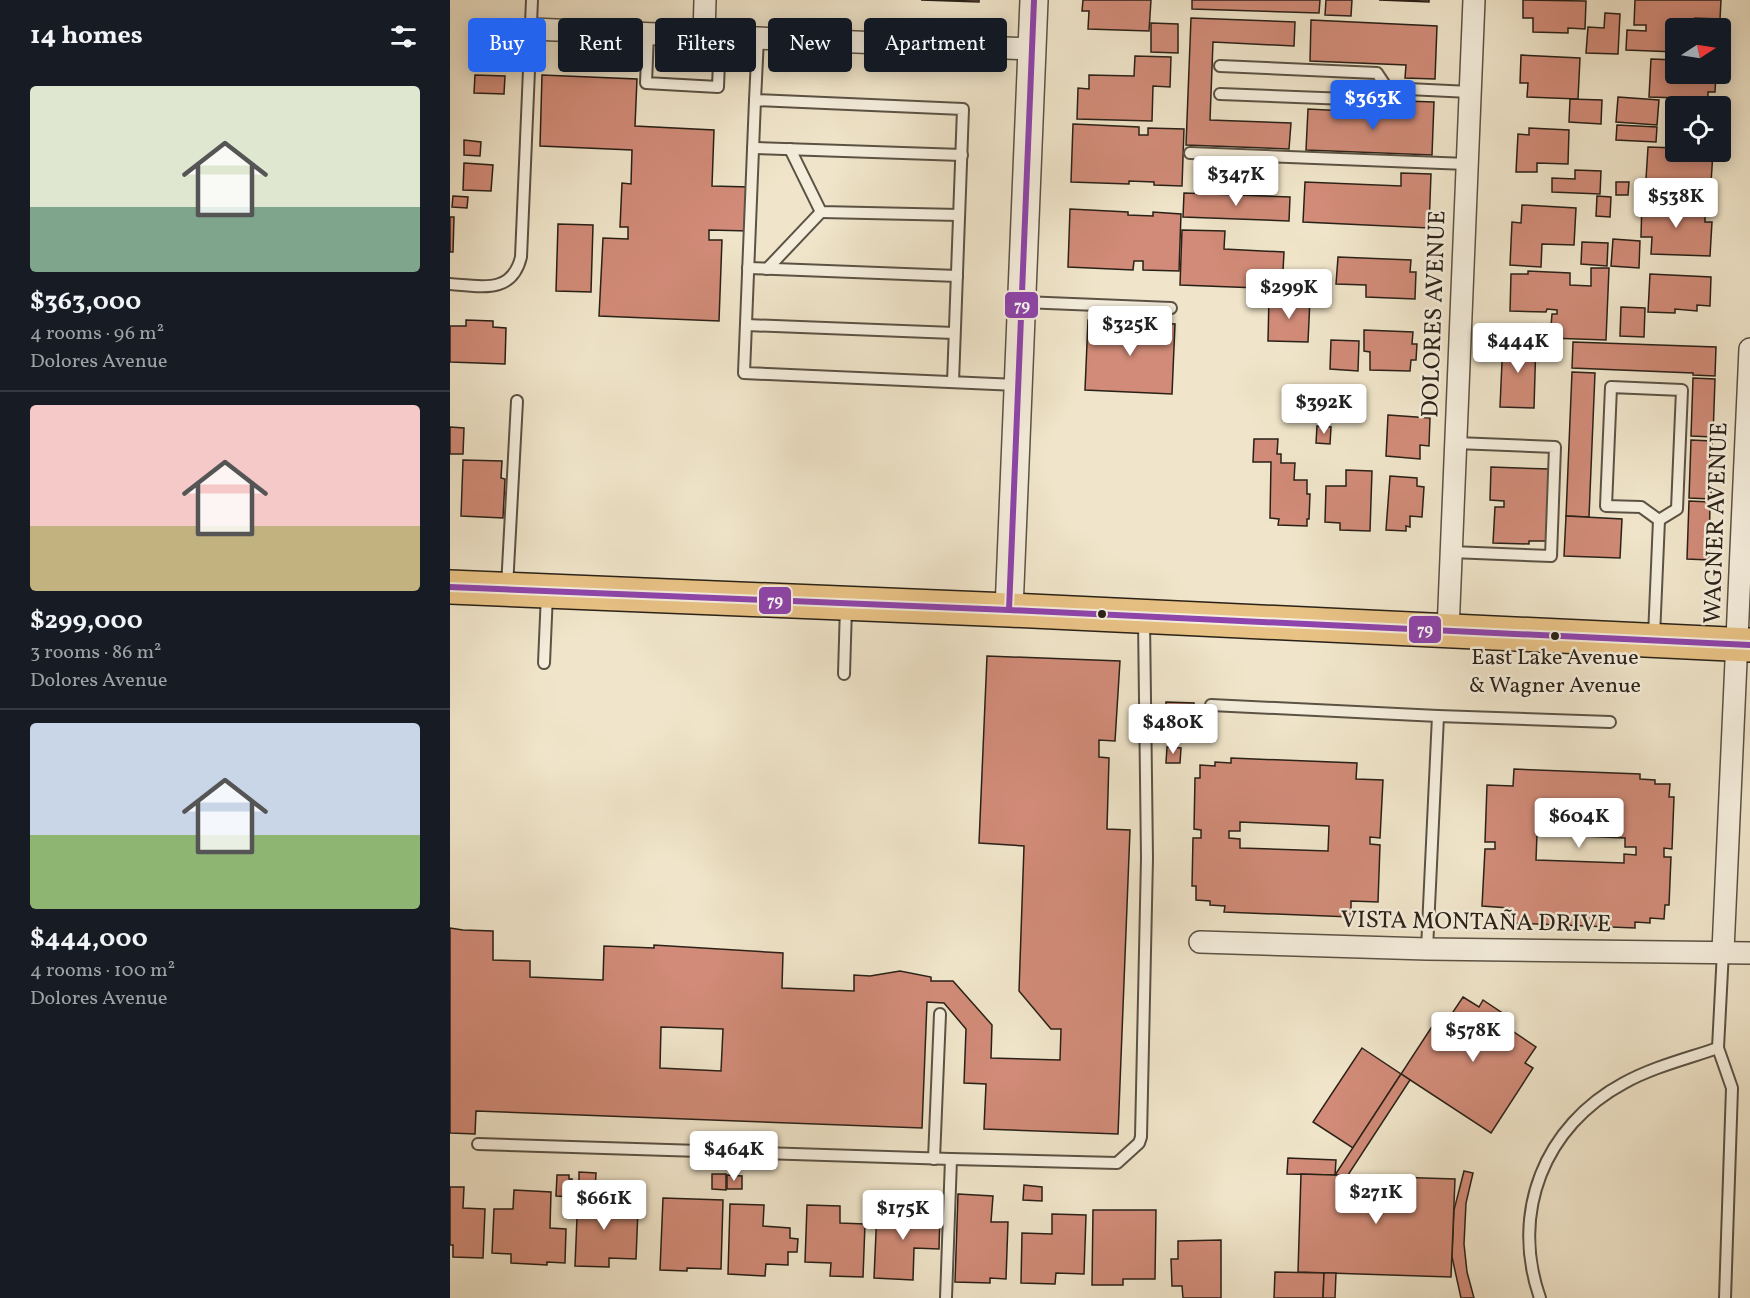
<!DOCTYPE html>
<html lang="en">
<head>
<meta charset="utf-8">
<style>
  :root { --surface:#171b24; --page:#20242c; --text:#f1f3f6; --muted:#9ea1a6; --line:#363941; --accent:#2563eb }
  body { margin:0; font-family:Vollkorn,serif; background:var(--page); color:var(--text); height:100vh; display:flex; flex-direction:column; font-size:22px; white-space:nowrap }
  * { box-sizing:border-box; margin:0 }
  p { font-size:20px; color:var(--muted) }
  .icon { flex:none; width:33px; height:33px; fill:none; stroke:currentColor; stroke-width:2; stroke-linecap:round; stroke-linejoin:round }
  .map { position:relative; flex:1; overflow:hidden }
  .drawer { display:flex; flex-direction:column; background:var(--surface); width:450px }
  .drawer>* { flex:none }
  .hud { position:absolute; left:18px; top:18px; width:570px; height:54px; display:flex; gap:12px }
  .needle { width:39px; rotate:78deg }
  .controls { position:absolute; left:1215px; top:18px; display:grid; gap:12px }
  .controls a { display:grid; place-items:center; width:66px; height:66px; border-radius:6px; background:var(--surface); box-shadow:0 3px 15px #0003; font-size:30px }
  .price { position:absolute; translate:-50% -51px; padding:0 14px; border-radius:6px; background:#fff; color:#222; font-size:20px; line-height:39px; filter:drop-shadow(0 2px 3px #0008) }
  .price::after { content:''; position:absolute; left:50%; top:36px; width:18px; height:14px; margin-left:-9px; background:inherit; clip-path:polygon(0 0,100% 0,50% 100%) }
  .price.current { background:var(--accent); color:#fff }
  ul { padding:0; list-style:none }
  li { display:grid; align-content:center; gap:12px; height:318px; padding:0 30px }
  li+li { border-top:2px solid var(--line) }
  li span { display:grid; place-items:center; height:186px; border-radius:6px; color:#555 }
  li>.icon { margin-inline-start:auto }
  span .icon { width:108px; height:108px; fill:#fffc; stroke-width:1 }
  li b { font-size:26px }
  h2 { display:flex; justify-content:space-between; align-items:center; height:72px; padding:0 30px; font-size:26px }
  .chip { padding:0 21px; border-radius:6px; background:var(--surface); box-shadow:0 3px 15px #0003; font-size:21px; line-height:54px }
  .chip.current { background:var(--accent); color:#fff }
  main { display:flex; flex:1; min-height:0 }
  .map>svg:first-child { display:block }
  .building { fill:#d18b78; stroke:#292117; stroke-width:1.5; fill-rule:evenodd }
  .lines { fill:none; stroke-linecap:round; stroke-linejoin:round }
  .service-casing { stroke:#5b5244; stroke-width:14 }
  .minor-casing { stroke:#5b5244; stroke-width:24 }
  .tertiary-casing { stroke:#5b5244; stroke-width:30 }
  .primary-casing { stroke:#292117; stroke-width:36 }
  .service { stroke:#f5eedd; stroke-width:10 }
  .minor { stroke:#f5eedd; stroke-width:21 }
  .tertiary { stroke:#f5eedd; stroke-width:27 }
  .primary { stroke:#e8c285; stroke-width:33 }
  .bus-1-casing { stroke:#f5eedd; stroke-width:10 }
  .bus-1 { stroke:#8e44ad; stroke-width:6 }
  .bus-dot { fill:#292117; stroke:#f5eedd; stroke-width:2 }
  .labels { text-anchor:middle; dominant-baseline:central; stroke-width:5; stroke-linejoin:round; paint-order:stroke }
  .bus-label { font-size:22px; fill:#292117; stroke:#f5eedd }
  .street-label { font-size:24px; fill:#292117; stroke:#f5eedd }
  .line-badge { stroke:#f5eedd; stroke-width:2 }
  .badge-label { font-size:16px; text-anchor:middle; font-weight:bold; fill:#fff }
</style>
</head>
<body>
<main>
<section class="drawer">
<h2>14 homes<svg class="icon" aria-label="filters" viewBox="0 0 24 24"><path d="M4 7h16M4 17h16"/><circle cx="9" cy="7" r="2"/><circle cx="15" cy="17" r="2"/></svg></h2>
<ul>
<li><span style="background:linear-gradient(#dfe7d0 65%,#7fa58c 0)"><svg class="icon" aria-label="home" viewBox="0 0 24 24"><path d="M3 11l9-7 9 7M6 9v11h12V9"/></svg></span><div><b>$363,000</b><p>4 rooms · 96 m²</p><p>Dolores Avenue</p></div></li>
<li><span style="background:linear-gradient(#f6c9c9 65%,#c2b280 0)"><svg class="icon" aria-label="home" viewBox="0 0 24 24"><path d="M3 11l9-7 9 7M6 9v11h12V9"/></svg></span><div><b>$299,000</b><p>3 rooms · 86 m²</p><p>Dolores Avenue</p></div></li>
<li><span style="background:linear-gradient(#c9d6e8 60%,#8fb573 0)"><svg class="icon" aria-label="home" viewBox="0 0 24 24"><path d="M3 11l9-7 9 7M6 9v11h12V9"/></svg></span><div><b>$444,000</b><p>4 rooms · 100 m²</p><p>Dolores Avenue</p></div></li>
</ul>
</section>
<div class="map">
<svg width="1300" height="1298" viewBox="0 0 1300 1298">
  <rect width="100%" height="100%" fill="#f0e5ca"/>
  <filter id="stains"><feTurbulence type="fractalNoise" baseFrequency=".00333" numOctaves="4"/><feColorMatrix values="0 0 0 0 .2 0 0 0 0 .09 0 0 0 0 .02 0 0 0 .5 -.17"/></filter>
  <radialGradient id="worn" r=".72"><stop offset=".6" stop-color="#630" stop-opacity="0"/><stop offset="1" stop-color="#630" stop-opacity=".3"/></radialGradient>
  <!-- building -->
  <g class="building">
    <path d="M471 0H529V2Z"/>
    <path d="M633 0H701L699 31 638 29 639 11H632Z"/>
    <path d="M742 0H870L869 13 742 9Z"/>
    <path d="M876 0H902L901 16 875 15Z"/>
    <path d="M929 0H979V2Z"/>
    <path d="M1073 0 1136 1 1135 29 1118 28V33L1083 32V18H1073Z"/>
    <path d="M1185 0H1271L1270 19 1245 18V26L1226 28V52L1176 50 1177 30 1196 31V25H1184Z"/>
    <path d="M1155 13 1170 14 1168 54 1136 53 1138 27 1154 28Z"/>
    <path d="M741 18 845 22 844 46 763 42 760 120 841 123 839 149 736 145Z"/>
    <path d="M861 20 987 26 985 79 955 78 956 65 860 61Z"/>
    <path d="M701 23 728 24V53L701 52Z"/>
    <path d="M1071 55 1130 58 1128 99 1077 97 1078 83H1070Z"/>
    <path d="M685 56 721 57 720 87 703 86 702 121 627 119 628 88 639 89V75L684 76Z"/>
    <path d="M1201 59 1226 60V74H1266L1265 92H1258V103L1230 102V98L1199 97Z"/>
    <path d="M25 75 55 76 54 94 24 93Z"/>
    <path d="M92 75 187 79 185 126 264 130 262 186 300 187 299 231 259 230V240H272L269 321 149 316 153 238 178 239V227H170L172 183 181 184 182 150 90 146Z"/>
    <path d="M1168 97 1209 100 1207 125 1166 122Z"/>
    <path d="M1120 99 1152 100 1151 124 1119 122Z"/>
    <path d="M954 101 984 102 982 155 856 150 858 109 954 114Z"/>
    <path d="M623 124 689 127V135H698V128L734 129 732 186 704 185V182L679 181V184L621 182Z"/>
    <path d="M1167 125 1207 127 1206 142 1166 140Z"/>
    <path d="M1079 128 1119 130 1118 164 1087 163V172H1066L1068 134 1079 135Z"/>
    <path d="M14 140 31 142 30 156 14 155Z"/>
    <path d="M1198 147 1226 148V152H1263L1261 183 1196 179Z"/>
    <path d="M14 163 43 165 41 191 13 190Z"/>
    <path d="M1125 170 1151 171 1150 194 1102 192V178L1125 179Z"/>
    <path d="M951 173 981 174 979 228 853 222 855 182 951 186Z"/>
    <path d="M1166 182H1179L1178 195H1166Z"/>
    <path d="M734 193 840 197 839 221 733 217Z"/>
    <path d="M3 196 18 197 17 208 2 207Z"/>
    <path d="M1147 196 1161 197 1160 217 1146 216Z"/>
    <path d="M1192 201 1229 203 1230 207 1255 208V222H1262L1260 256 1201 254 1202 237H1191Z"/>
    <path d="M1072 205 1126 208 1124 245 1092 244 1091 267 1060 265 1062 222 1071 223Z"/>
    <path d="M620 209 678 212V215L703 216V212L731 214 729 271 693 270V261H684L683 270 618 267Z"/>
    <path d="M0 217H4L3 252H0Z"/>
    <path d="M108 224 143 225 141 292 106 291Z"/>
    <path d="M732 230 775 231 774 249 834 252 832 289 730 285Z"/>
    <path d="M1163 239 1190 241 1189 268 1161 266Z"/>
    <path d="M1132 242 1158 243 1157 266 1131 264Z"/>
    <path d="M888 257 961 260 960 272H966L965 299 916 297V285L886 284Z"/>
    <path d="M1141 268H1159L1156 340 1100 338 1102 314H1107V310L1097 309 1096 312 1060 311 1061 274H1078V271L1120 273V285L1141 286Z"/>
    <path d="M1200 274 1261 277 1260 306 1247 305V311L1225 309V313L1198 312Z"/>
    <path d="M819 297 860 299 858 342 818 341Z"/>
    <path d="M1171 307 1195 308 1194 337 1170 336Z"/>
    <path d="M16 320 43 321V327L56 328 55 364 0 362V326H16Z"/>
    <path d="M638 320 725 324 722 394 635 390Z"/>
    <path d="M914 330 963 332 962 344H967L966 360H961L960 371 920 370V352L914 351Z"/>
    <path d="M1053 339 1086 340 1084 408 1050 407Z"/>
    <path d="M881 340 909 341 908 371 880 369Z"/>
    <path d="M1123 342 1266 347 1265 376 1243 375V373L1122 368Z"/>
    <path d="M1122 372 1145 373 1139 517 1116 516Z"/>
    <path d="M1243 378 1265 379 1263 437 1241 436Z"/>
    <path d="M938 415 980 418 979 446 970 445V459L936 456Z"/>
    <path d="M867 426 881 427 880 444 866 443Z"/>
    <path d="M0 427 14 428 13 454H0Z"/>
    <path d="M804 439H828L827 454H831V463H845L844 480H857V494H860L859 519H857V526L828 525 829 519 820 518 821 462H803Z"/>
    <path d="M1241 440 1262 441 1261 499 1239 498Z"/>
    <path d="M13 460 52 461 51 478 55 479 53 518 11 516Z"/>
    <path d="M1041 467 1099 469 1096 541H1079V544L1043 543 1045 507H1054V501L1040 500Z"/>
    <path d="M896 470 922 471 920 531 890 530V523L875 522 876 486H896Z"/>
    <path d="M940 476 967 478V486L974 487 972 517 960 516V527L956 526V531L936 530Z"/>
    <path d="M1239 501 1260 502 1259 560 1237 559Z"/>
    <path d="M1116 516 1172 519 1170 558 1114 556Z"/>
    <path d="M537 656 670 661 665 741 649 740V757L659 758 657 829 680 830 668 1134 534 1129 536 1084 514 1083 516 1029 494 1003 477 1002 472 1128 26 1111 25 1134 0 1133V928L13 930 43 931V960L80 961V977L153 980 154 946 204 948V945L333 953 332 988 404 991V975L420 976 450 971 481 977V981H503L542 1025 541 1058 610 1060 611 1029H601L569 991 574 846 529 843ZM211 1027 273 1029 271 1071 210 1068Z"/>
    <path d="M716 702 744 703 742 741 715 740Z"/>
    <path d="M717 747 731 748 730 763H716Z"/>
    <path d="M781 758 907 763 906 779 933 780 930 838 920 837V844L930 845 928 902 901 901V917L774 912 775 906 760 905V901L746 900V886H742L743 838H751V830L744 829 745 778H750V765L765 766V762L781 763ZM790 822 879 826 878 851 790 848V839L779 838V831H790Z"/>
    <path d="M1064 769 1190 774V779L1205 780V784H1220L1219 797H1224L1222 849 1214 848V857H1221L1219 905H1215L1214 919 1200 918V923L1185 922V928L1059 923V908L1032 906 1035 849H1045V842H1035L1037 785 1063 786ZM1087 834 1175 838V847H1186V855L1174 854V863L1086 860Z"/>
    <path d="M1013 997 1029 1007 1033 1000 1063 1020 1058 1028 1086 1047 1075 1063 1083 1068 1041 1133 951 1074 983 1025 991 1030Z"/>
    <path d="M912 1048 951 1074 903 1148 863 1122Z"/>
    <path d="M951 1074 960 1080 898 1175H885Z"/>
    <path d="M838 1158 886 1160 885 1175 837 1174Z"/>
    <path d="M1014 1171 1023 1173 1016 1203 1014 1244 1017 1272 1024 1298H1011L1002 1257 1004 1210Z"/>
    <path d="M129 1172 146 1173 145 1191 129 1190Z"/>
    <path d="M262 1174H276V1190L262 1189Z"/>
    <path d="M851 1174 1005 1179 1001 1277 848 1272Z"/>
    <path d="M107 1175H119V1179H122V1197L106 1196Z"/>
    <path d="M277 1175 292 1176V1189H277Z"/>
    <path d="M574 1185 592 1187V1201L573 1200Z"/>
    <path d="M0 1187H14L13 1208 35 1209 33 1258 3 1257V1245H0Z"/>
    <path d="M64 1190 101 1192 100 1228 116 1229 115 1263 97 1262V1265L61 1263V1254L42 1253 44 1209H63Z"/>
    <path d="M128 1193 162 1194 161 1208 188 1209 186 1259 159 1258V1267L125 1266Z"/>
    <path d="M508 1194 543 1196 541 1222H558L556 1279 540 1278V1283L505 1282Z"/>
    <path d="M213 1198 273 1200 271 1269 237 1268V1271L210 1270Z"/>
    <path d="M280 1204 314 1205 313 1226 340 1228V1238L348 1239 347 1252H338V1265L316 1264 315 1276 278 1274Z"/>
    <path d="M357 1205 390 1206V1223L415 1224 413 1277 380 1276 381 1263 355 1262Z"/>
    <path d="M427 1210 490 1212 489 1249 464 1248 463 1280 424 1278Z"/>
    <path d="M643 1210H706L705 1279H673V1285H642Z"/>
    <path d="M602 1214 636 1215 634 1274 606 1273 605 1284 571 1283 572 1233 602 1234Z"/>
    <path d="M771 1240V1298H733L732 1286H722L721 1259H728V1241Z"/>
    <path d="M825 1272 874 1273 873 1298H824Z"/>
    <path d="M874 1273H886L885 1298H873Z"/>
  </g>
  <g class="lines">
    <!-- service casing -->
    <g class="service-casing">
      <g id="service">
        <path d="M198 34 196 83 268 87 270 37"/>
        <path d="M770 66 927 73 937 88"/>
        <path d="M770 94 923 100 937 88 1020 92"/>
        <path d="M305 100 308 38"/>
        <path d="M303 148 512 155"/>
        <path d="M340 149 371 212 509 215"/>
        <path d="M740 153 1017 164"/>
        <path d="M298 268 507 276"/>
        <path d="M317 269 371 212"/>
        <path d="M0 284C30 286 62 295 71 257L82 0"/>
        <path d="M573 302 721 308"/>
        <path d="M296 325 504 333"/>
        <path d="M503 382 513 109 305 100 294 373 567 385"/>
        <path d="M1161 387 1232 390 1227 509 1209 520 1191 507 1156 506Z"/>
        <path d="M1001 552 1101 556 1105 447 1006 443"/>
        <path d="M57 587 67 401"/>
        <path d="M1204 636 1209 520"/>
        <path d="M94 663 97 594"/>
        <path d="M394 674 396 607"/>
        <path d="M761 705 988 716"/>
        <path d="M977 949 988 716 1160 722"/>
        <path d="M1273 951 1268 1048 1282 1088 1275 1298"/>
        <path d="M28 1144 501 1159 667 1163 689 1143 691 1137 697 858 694 620"/>
        <path d="M484 1159 490 1014"/>
        <path d="M496 1298 501 1159"/>
        <path d="M1090 1298C1060 1213 1094 1126 1174 1083 1203 1067 1236 1059 1268 1048"/>
      </g>
    </g>
    <!-- minor casing -->
    <g class="minor-casing">
      <g id="minor">
        <path d="M81 29 582 49"/>
        <path d="M254 36 255 0"/>
        <path d="M998 631 1024 0"/>
        <path d="M750 942 977 949 1300 953"/>
        <path d="M1273 951 1300 349"/>
      </g>
    </g>
    <!-- tertiary casing -->
    <g class="tertiary-casing">
      <path id="tertiary" d="M559 610 584 0"/>
    </g>
    <!-- primary casing -->
    <g class="primary-casing">
      <path id="primary" d="M0 587 559 610 1300 645"/>
    </g>
    <!-- service -->
    <use href="#service" class="service"/>
    <!-- minor -->
    <use href="#minor" class="minor"/>
    <!-- tertiary -->
    <use href="#tertiary" class="tertiary"/>
    <!-- primary -->
    <use href="#primary" class="primary"/>
    <!-- bus-1 casing -->
    <g class="bus-1-casing">
      <g id="bus-1">
        <path d="M0 587 559 610 1300 645"/>
        <path d="M559 610 584 0"/>
      </g>
    </g>
    <!-- bus-1 -->
    <use href="#bus-1" class="bus-1"/>
  </g>
  <!-- markers -->
  <g class="bus-dot">
    <circle cx="652" cy="614" r="5"/>
    <circle cx="1105" cy="636" r="5"/>
  </g>
  <g class="labels">
    <!-- bus labels -->
    <g class="bus-label">
      <text x="1105" y="658">East Lake Avenue<tspan x="1105" dy="28">&amp; Wagner Avenue</tspan></text>
    </g>
    <!-- street labels -->
    <g class="street-label">
      <text transform="translate(985 314) rotate(-88)">DOLORES AVENUE</text>
      <text transform="translate(1267 523) rotate(-88)">WAGNER AVENUE</text>
      <text transform="translate(1026 923) rotate(1)">VISTA MONTAÑA DRIVE</text>
    </g>
  </g>
  <g class="line-badge">
    <rect x="554" y="291" width="35" height="28" rx="6" fill="#8e44ad"/>
    <rect x="308" y="586" width="34" height="29" rx="6" fill="#8e44ad"/>
    <rect x="958" y="615" width="34" height="29" rx="6" fill="#8e44ad"/>
  </g>
  <g class="badge-label">
    <text x="572" y="311">79</text>
    <text x="325" y="606">79</text>
    <text x="975" y="635">79</text>
  </g>
  <rect width="100%" height="100%" filter="url(#stains)"/>
  <rect width="100%" height="100%" fill="url(#worn)"/>
</svg>
<div class="controls">
<a><svg class="needle" viewBox="-14 -14 28 28"><path d="M0-13l5 13h-10z" fill="#e53935"/><path d="M0 13l5-13h-10z" fill="#9ea1a6"/></svg></a>
<a><svg class="icon" aria-label="locate" viewBox="0 0 24 24"><circle cx="12" cy="12" r="6"/><path d="M12 2v4M12 18v4M2 12h4M18 12h4"/></svg></a>
</div>
<b class="price current" style="left:923px;top:131px">$363K</b>
<b class="price" style="left:786px;top:207px">$347K</b>
<b class="price" style="left:1226px;top:229px">$538K</b>
<b class="price" style="left:839px;top:320px">$299K</b>
<b class="price" style="left:680px;top:357px">$325K</b>
<b class="price" style="left:1068px;top:374px">$444K</b>
<b class="price" style="left:874px;top:435px">$392K</b>
<b class="price" style="left:723px;top:755px">$480K</b>
<b class="price" style="left:1129px;top:849px">$604K</b>
<b class="price" style="left:1023px;top:1063px">$578K</b>
<b class="price" style="left:284px;top:1182px">$464K</b>
<b class="price" style="left:926px;top:1225px">$271K</b>
<b class="price" style="left:154px;top:1231px">$661K</b>
<b class="price" style="left:453px;top:1241px">$175K</b>
<div class="hud">
<a class="chip current">Buy</a>
<a class="chip">Rent</a>
<a class="chip">Filters</a>
<a class="chip">New</a>
<a class="chip">Apartment</a>
</div>
</div>
</main>
</body>
</html>
